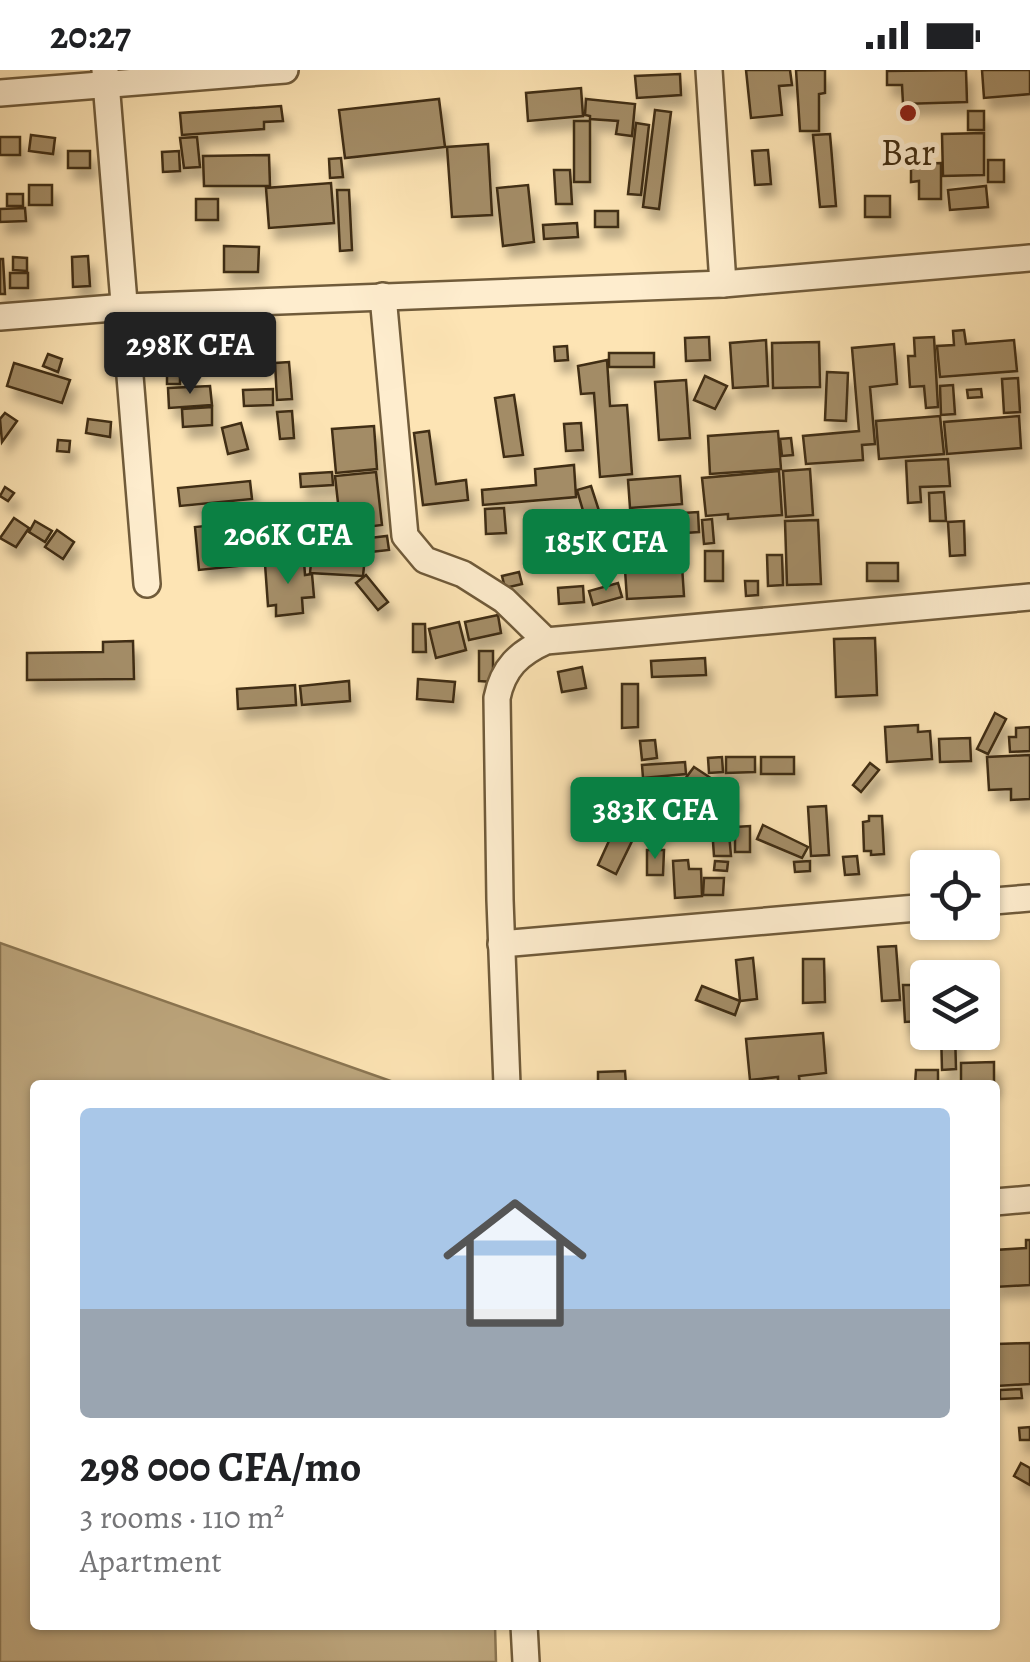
<!DOCTYPE html>
<html lang="en">
<head>
<meta charset="utf-8">
<style>
  :root { --surface:#fff; --page:#f2f2f2; --text:#202124; --muted:#757577; --line:#e0e0e0; --accent:#0b8043 }
  body { margin:0; font-family:Alegreya,serif; background:var(--page); color:var(--text); height:100vh; display:flex; flex-direction:column; font-size:38px; white-space:nowrap }
  * { box-sizing:border-box; margin:0 }
  p { font-size:32px; color:var(--muted) }
  .icon { flex:none; width:55px; height:55px; fill:none; stroke:currentColor; stroke-width:2; stroke-linecap:round; stroke-linejoin:round }
  .map { position:relative; flex:1; overflow:hidden }
  .sheet { position:absolute; left:30px; top:1010px; width:970px; height:550px; display:flex; flex-direction:column; background:var(--surface); border-radius:10px; box-shadow:0 2px 8px #0004 }
  .sheet>* { flex:none }
  .tools { position:absolute; left:910px; top:780px; display:grid; gap:20px }
  .tools a { display:grid; place-items:center; width:90px; height:90px; border-radius:10px; background:var(--surface); box-shadow:0 2px 8px #0004; font-size:50px }
  .price { position:absolute; translate:-50% -85px; padding:0 22px; border-radius:10px; background:var(--accent); color:#fff; font-size:32px; line-height:65px; filter:drop-shadow(0 2px 5px #0008) }
  .price::after { content:''; position:absolute; left:50%; top:60px; width:30px; height:22px; margin-left:-15px; background:inherit; clip-path:polygon(0 0,100% 0,50% 100%) }
  .price.selected { background:#222; color:#fff }
  ul { padding:0; list-style:none }
  li { display:grid; align-content:center; gap:20px; height:530px; padding:0 50px }
  li+li { border-top:2px solid var(--line) }
  li span { display:grid; place-items:center; height:310px; border-radius:10px; color:#555 }
  li>.icon { margin-inline-start:auto }
  span .icon { width:180px; height:180px; fill:#fffc; stroke-width:1 }
  li b { font-size:42px }
  .status { display:flex; justify-content:space-between; align-items:center; height:70px; padding:0 50px; background:var(--surface); direction:ltr }
  .status svg { height:28px; fill:currentColor }
  .map>svg:first-child { display:block }
  .water { fill:#bda67d; stroke:#8b7652; stroke-width:2.5 }
  .building { fill:#a38c66; stroke:#412d12; stroke-width:2.5; filter:url(#shadow) }
  .lines { fill:none; stroke-linecap:round; stroke-linejoin:round }
  .minor-casing { stroke:#705b3a; stroke-width:30 }
  .minor { stroke:#feedce; stroke-width:25 }
  .poi-dot { fill:#8f2418; stroke:#feedce; stroke-width:4 }
  .labels { text-anchor:middle; dominant-baseline:central; stroke-width:10; stroke-linejoin:round; paint-order:stroke }
  .poi-label { font-size:38px; fill:#412d12; stroke:#feedce }
</style>
</head>
<body>
<div class="status"><b>20:27</b><svg viewBox="0 0 49 12"><path d="M0 12V9h3v3zM5 12V6h3v6zM10 12V3h3v9zM15 12V0h3v12zM26 1h20v11H26zM47 4h2v5h-2z"/></svg></div>
<div class="map">
<svg width="1030" height="1592" viewBox="0 0 1030 1592">
  <defs>
    <filter id="shadow"><feDropShadow dx="6" dy="11" stdDeviation="5" flood-color="#0004"/></filter>
  </defs>
  <rect width="100%" height="100%" fill="#fde4b4"/>
  <filter id="stains"><feTurbulence type="fractalNoise" baseFrequency=".002" numOctaves="4"/><feColorMatrix values="0 0 0 0 .2 0 0 0 0 .09 0 0 0 0 .02 0 0 0 .5 -.17"/></filter>
  <radialGradient id="worn" r=".72"><stop offset=".6" stop-color="#630" stop-opacity="0"/><stop offset="1" stop-color="#630" stop-opacity=".3"/></radialGradient>
  <!-- water -->
  <path class="water" d="M0 873 402 1015H35V1555H495L496 1592H0Z"/>
  <!-- building -->
  <g class="building">
    <path d="M746 0H790L792 15 779 16 782 45 751 48Z"/>
    <path d="M796 0H825V23L819 24V61H800Z"/>
    <path d="M966 0 967 32 903 34 902 15H887V1Z"/>
    <path d="M982 0H1030V24L984 28Z"/>
    <path d="M680 4 681 25 637 28 635 6Z"/>
    <path d="M581 18 583 46 528 51 526 23Z"/>
    <path d="M439 29 445 77 345 88 339 40Z"/>
    <path d="M586 29 635 34 632 66 616 64 618 51 590 49V46L585 45Z"/>
    <path d="M281 36 283 51 264 52V59L182 65 180 43Z"/>
    <path d="M655 40 671 42 659 139 643 137Z"/>
    <rect x="968" y="41" width="16" height="19"/>
    <rect x="574" y="51" width="16" height="61"/>
    <path d="M636 53 649 55 641 125 628 124Z"/>
    <path d="M984 63V105L943 106 942 64Z"/>
    <path d="M830 64 836 136 820 137 813 65Z"/>
    <path d="M31 65 55 68 53 84 29 81Z"/>
    <rect x="0" y="67" width="20" height="18"/>
    <path d="M197 67 200 97 184 98 180 68Z"/>
    <path d="M488 74 492 145 452 147 447 77Z"/>
    <path d="M768 80 771 114 755 115 752 81Z"/>
    <rect x="68" y="81" width="22" height="17"/>
    <path d="M179 81 180 101 163 102 162 82Z"/>
    <path d="M269 85 270 116H204L203 86Z"/>
    <path d="M341 88 343 107 330 108 329 89Z"/>
    <rect x="988" y="90" width="16" height="22"/>
    <path d="M941 93V129H919V111L911 112V94Z"/>
    <path d="M554 100H570L572 134H556Z"/>
    <path d="M331 113 334 153 269 158 266 118Z"/>
    <rect x="29" y="115" width="23" height="20"/>
    <path d="M528 115 534 172 503 176 497 118Z"/>
    <path d="M986 116 988 137 950 140 948 120Z"/>
    <path d="M337 120H349L352 180 340 181Z"/>
    <rect x="7" y="124" width="16" height="12"/>
    <rect x="865" y="126" width="25" height="21"/>
    <rect x="196" y="129" width="22" height="21"/>
    <path d="M25 138 26 151 0 152V139Z"/>
    <rect x="595" y="141" width="23" height="16"/>
    <path d="M577 153 578 167 544 169 543 155Z"/>
    <path d="M224 176 259 177 258 202H224Z"/>
    <path d="M88 186 90 216 73 217 72 187Z"/>
    <path d="M13 187 27 188V201L13 200Z"/>
    <path d="M0 189H3L5 224H0Z"/>
    <rect x="10" y="203" width="18" height="15"/>
    <path d="M964 260 966 274 1014 270 1017 301 940 307 937 276 954 275 953 261Z"/>
    <path d="M709 267 710 290 686 291 685 268Z"/>
    <path d="M934 267 938 337 926 338 924 316 910 317 908 286H915L914 268Z"/>
    <path d="M766 270 768 316 733 318 730 273Z"/>
    <path d="M819 272 820 317 773 318 772 273Z"/>
    <path d="M894 274 897 314 870 317 875 374 862 375 863 390 806 394 803 366 859 361 852 278Z"/>
    <path d="M567 276 568 290 555 291 554 277Z"/>
    <rect x="609" y="283" width="45" height="14"/>
    <path d="M48 284 62 289 58 302 43 296Z"/>
    <path d="M607 290 610 336 627 335 632 404 600 407 594 323 581 324 578 296Z"/>
    <path d="M289 292 292 329 277 330 275 293Z"/>
    <path d="M14 293 70 310 62 333 7 316Z"/>
    <rect x="167" y="298" width="13" height="16"/>
    <path d="M827 302 848 303 846 351 825 350Z"/>
    <path d="M705 306 727 316 715 339 694 330Z"/>
    <path d="M1018 308 1020 342 1004 343 1002 309Z"/>
    <path d="M686 310 690 368 659 370 655 312Z"/>
    <path d="M953 315 955 344 941 345 940 316Z"/>
    <path d="M210 316 212 335 169 338 168 318Z"/>
    <path d="M273 319V335L244 336 243 320Z"/>
    <path d="M981 319 982 327 968 328 967 320Z"/>
    <path d="M514 325 523 385 504 387 495 328Z"/>
    <path d="M212 337V355L183 357 182 339Z"/>
    <path d="M292 341 294 368 280 369 277 342Z"/>
    <path d="M5 343 17 351 2 372 0 349Z"/>
    <path d="M940 346 944 384 879 389 876 351Z"/>
    <path d="M1019 346 1021 378 947 384 944 352Z"/>
    <path d="M88 349 111 352 110 367 86 363Z"/>
    <path d="M241 353 248 379 228 384 222 358Z"/>
    <path d="M581 353 583 380 566 381 564 354Z"/>
    <path d="M374 356 377 399 336 403 332 359Z"/>
    <path d="M429 361 436 414 466 410 468 430 423 435 414 363Z"/>
    <path d="M778 361 781 399 710 404 708 366Z"/>
    <path d="M791 368 793 385 782 386 780 369Z"/>
    <path d="M58 370 70 371 69 382 57 381Z"/>
    <path d="M948 389 950 416 920 417 921 432 908 433 906 391Z"/>
    <path d="M574 395 576 427 483 435 482 420 536 415 535 399Z"/>
    <path d="M810 399 813 445 786 447 783 401Z"/>
    <path d="M779 401 782 445 728 449V444L706 446 702 408Z"/>
    <path d="M332 402 333 415 301 417 300 404Z"/>
    <path d="M376 402 382 455 341 460 335 406Z"/>
    <path d="M680 406 682 434 630 438 628 410Z"/>
    <path d="M250 411 252 429 180 436 178 418Z"/>
    <path d="M591 416 601 447 586 451 577 420Z"/>
    <path d="M5 417 14 423 8 431 0 426Z"/>
    <path d="M944 422 946 451H930L929 423Z"/>
    <path d="M504 438 506 463 486 464 485 439Z"/>
    <path d="M698 442 699 462 685 463 683 443Z"/>
    <path d="M281 446 284 482 270 484 266 447Z"/>
    <path d="M14 448 29 458 16 477 0 468Z"/>
    <path d="M712 449 714 473 704 474 702 450Z"/>
    <path d="M818 450 821 514 787 515 785 451Z"/>
    <path d="M35 451 52 461 45 472 29 462Z"/>
    <path d="M964 451 965 485 950 486 948 452Z"/>
    <path d="M234 453 238 496 199 500 195 457Z"/>
    <path d="M57 460 74 472 63 489 45 477Z"/>
    <path d="M387 466 389 480 361 483 360 469Z"/>
    <path d="M309 473 311 483 291 487 289 477Z"/>
    <rect x="705" y="481" width="18" height="30"/>
    <path d="M312 482 365 487 363 506 310 503Z"/>
    <path d="M767 485H782L783 515 768 516Z"/>
    <path d="M304 491 305 505 312 504 314 527 302 528 303 543 276 546V535L268 536 265 494Z"/>
    <rect x="867" y="493" width="31" height="18"/>
    <path d="M682 496 684 526 627 529 625 500Z"/>
    <path d="M519 502 522 514 505 518 502 506Z"/>
    <path d="M366 505 388 532 378 540 356 513Z"/>
    <path d="M745 511H758V525L746 526Z"/>
    <path d="M618 513 622 527 593 535 589 521Z"/>
    <path d="M583 516 584 532 559 534 558 518Z"/>
    <path d="M498 545 501 563 469 570 465 552Z"/>
    <path d="M459 552 466 580 436 588 429 559Z"/>
    <path d="M413 554H425L426 582H413Z"/>
    <path d="M875 568 877 625 836 627 834 569Z"/>
    <path d="M133 571 134 609 27 610V583L103 582V572Z"/>
    <path d="M479 581H493V612L479 611Z"/>
    <path d="M705 588 706 605 652 607 651 591Z"/>
    <path d="M582 597 586 618 562 622 558 602Z"/>
    <path d="M418 609 455 612 453 632 417 629Z"/>
    <path d="M349 611 350 631 302 635 300 616Z"/>
    <path d="M622 614H638V657L622 658Z"/>
    <path d="M295 615 296 635 238 639 237 619Z"/>
    <path d="M995 643 1006 649 988 684 977 679Z"/>
    <path d="M918 655V662L930 661 932 689 887 692 885 657Z"/>
    <path d="M1030 657V681L1010 682 1009 667H1016V658Z"/>
    <path d="M970 668 971 691 940 692 939 669Z"/>
    <path d="M655 670 657 688 642 690 640 671Z"/>
    <path d="M1030 685V729L1011 730V719L989 720 987 687Z"/>
    <path d="M722 687 723 702 709 703 708 688Z"/>
    <path d="M726 687H755V702L726 703Z"/>
    <rect x="761" y="687" width="33" height="17"/>
    <path d="M685 692 686 704 643 708 642 695Z"/>
    <path d="M870 693 879 700 861 722 853 715Z"/>
    <path d="M694 697 735 724 726 737 685 709Z"/>
    <path d="M677 711 689 718 662 760 650 752Z"/>
    <path d="M573 726 586 727 585 739 573 738Z"/>
    <path d="M826 736 829 785 811 786 808 737Z"/>
    <path d="M727 741 731 786H714L711 743Z"/>
    <path d="M869 746H882L884 784 871 785V781H864L863 752 869 751Z"/>
    <path d="M763 755 808 777 802 788 757 769Z"/>
    <path d="M750 756V782H735V757Z"/>
    <path d="M614 760 633 769 616 804 598 795Z"/>
    <path d="M647 780H664L663 805H647Z"/>
    <path d="M857 786 859 804 845 805 843 787Z"/>
    <path d="M688 790 689 799H701L702 826 675 828 673 791Z"/>
    <path d="M715 791 728 792 727 801 714 800Z"/>
    <path d="M810 791V801L795 802 794 792Z"/>
    <path d="M704 808H724L723 825H703Z"/>
    <path d="M896 876 900 930 882 931 878 877Z"/>
    <path d="M753 888 757 929 740 931 736 890Z"/>
    <path d="M803 889H824L825 932 803 933Z"/>
    <path d="M903 915H917L920 951 905 952Z"/>
    <path d="M702 916 740 931 735 945 696 930Z"/>
    <path d="M941 962H955L956 999 942 1000Z"/>
    <path d="M823 963 826 1003 799 1006 800 1015H778V1007L750 1010 746 969Z"/>
    <path d="M994 992V1015H961V993Z"/>
    <path d="M916 1000H938V1015H915Z"/>
    <path d="M625 1001 626 1015H598V1002Z"/>
    <path d="M1026 1170H1030V1215L995 1217V1180L1026 1178Z"/>
    <path d="M1030 1273V1314L997 1316 996 1274Z"/>
    <path d="M1021 1319 1022 1328 1000 1329V1320Z"/>
    <path d="M1030 1357V1370H1020L1019 1358Z"/>
    <path d="M1021 1393 1030 1398V1415L1014 1406Z"/>
  </g>
  <g class="lines">
    <!-- minor casing -->
    <g class="minor-casing">
      <g id="minor">
        <path d="M105 0 147 514"/>
        <path d="M709 0 723 214"/>
        <path d="M0 23 285 0"/>
        <path d="M383 226 405 466 425 490 463 504 504 530 546 571"/>
        <path d="M0 247 126 237 723 214 1030 188"/>
        <path d="M982 832 1030 828"/>
        <path d="M501 874 928 837"/>
        <path d="M507 1015 500 830 497 628C503 598 519 583 546 571L1030 527"/>
        <path d="M995 1132 1030 1129"/>
        <path d="M524 1555 526 1592"/>
      </g>
    </g>
    <!-- minor -->
    <use href="#minor" class="minor"/>
  </g>
  <!-- markers -->
  <circle class="poi-dot" cx="908" cy="43" r="10"/>
  <g class="labels">
    <!-- poi labels -->
    <g class="poi-label">
      <text x="908" y="82">Bar</text>
    </g>
  </g>
  <rect width="100%" height="100%" filter="url(#stains)"/>
  <rect width="100%" height="100%" fill="url(#worn)"/>
</svg>
<div class="tools">
<a><svg class="icon" aria-label="locate" viewBox="0 0 24 24"><circle cx="12" cy="12" r="6"/><path d="M12 2v4M12 18v4M2 12h4M18 12h4"/></svg></a>
<a><svg class="icon" aria-label="layers" viewBox="0 0 24 24"><path d="M12 4l9 5-9 5-9-5zM3 14l9 5 9-5"/></svg></a>
</div>
<b class="price selected" style="left:190px;top:327px">298K CFA</b>
<b class="price" style="left:288px;top:517px">206K CFA</b>
<b class="price" style="left:606px;top:524px">185K CFA</b>
<b class="price" style="left:655px;top:792px">383K CFA</b>
<section class="sheet">
<ul>
<li><span style="background:linear-gradient(#a9c7e8 65%,#9aa5b1 0)"><svg class="icon" aria-label="home" viewBox="0 0 24 24"><path d="M3 11l9-7 9 7M6 9v11h12V9"/></svg></span><div><b>298 000 CFA/mo</b><p>3 rooms · 110 m²</p><p>Apartment</p></div></li>
</ul>
</section>
</div>
</body>
</html>
